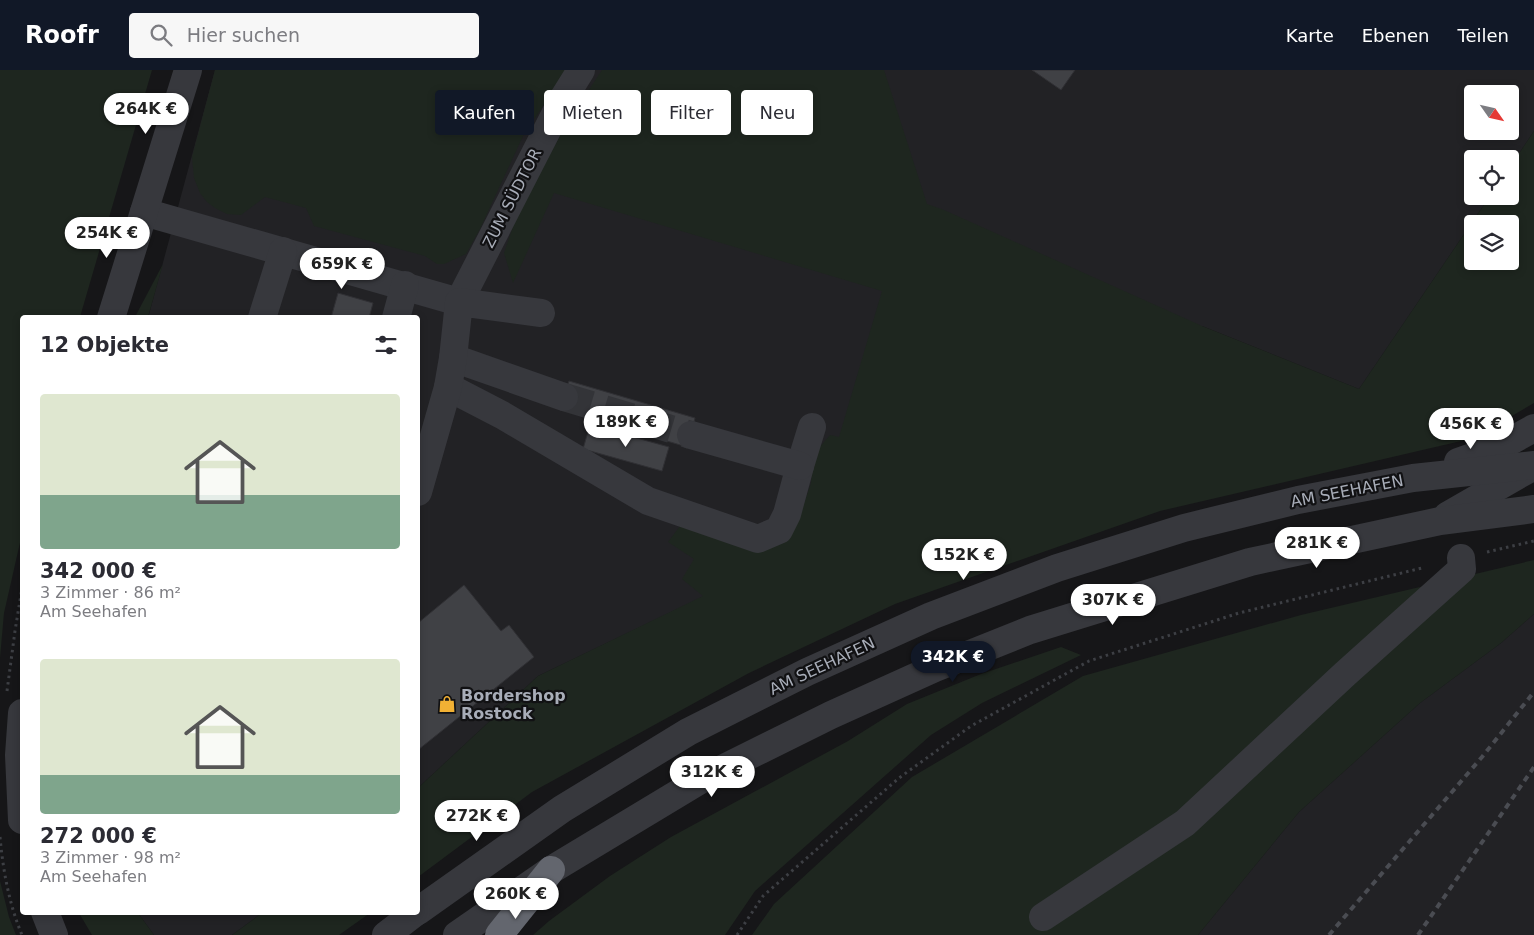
<!DOCTYPE html>
<html lang="de">
<head>
<meta charset="utf-8">
<style>
  :root { --surface:#fff; --page:#f7f7f7; --text:#2b2b33; --muted:#7c7c81; --accent:#111827 }
  body { margin:0; font-family:"DejaVu Sans",sans-serif; background:var(--page); color:var(--text); height:100vh; display:flex; flex-direction:column; font-size:19px; white-space:nowrap }
  * { box-sizing:border-box; margin:0 }
  p { font-size:16px; color:var(--muted) }
  .icon { flex:none; width:28px; height:28px; fill:none; stroke:currentColor; stroke-width:2; stroke-linecap:round; stroke-linejoin:round }
  .map { position:relative; flex:1; overflow:hidden }
  .panel { position:absolute; left:20px; top:245px; width:400px; height:600px; display:flex; flex-direction:column; background:var(--surface); border-radius:5px; box-shadow:0 2px 8px #0003 }
  .panel>* { flex:none }
  .hud { position:absolute; left:435px; top:20px; width:475px; height:45px; display:flex; gap:10px }
  .needle { width:32px; rotate:124deg }
  .buttons { position:absolute; left:1464px; top:15px; display:grid; gap:10px }
  .buttons a { display:grid; place-items:center; width:55px; height:55px; border-radius:5px; background:var(--surface); box-shadow:0 2px 8px #0003; font-size:25px }
  .price { position:absolute; translate:-50% -42px; padding:0 11px; border-radius:18px; background:#fff; color:#222; font-size:16px; line-height:32px; filter:drop-shadow(0 1px 2px #0008) }
  .price::after { content:''; position:absolute; left:50%; top:30px; width:15px; height:11px; margin-left:-8px; background:inherit; clip-path:polygon(0 0,100% 0,50% 100%) }
  .price.on { background:var(--accent); color:#fff }
  ul { padding:0; list-style:none }
  li { display:grid; align-content:center; gap:10px; height:265px; padding:0 20px }
  li span { display:grid; place-items:center; height:155px; border-radius:5px; color:#555 }
  li>.icon { margin-inline-start:auto }
  span .icon { width:90px; height:90px; fill:#fffc; stroke-width:1 }
  li b { font-size:21px }
  h2 { display:flex; justify-content:space-between; align-items:center; height:60px; padding:0 20px; font-size:21px }
  .chip { padding:0 18px; border-radius:5px; background:var(--surface); box-shadow:0 2px 8px #0003; font-size:18px; line-height:45px }
  .chip.on { background:var(--accent); color:#fff }
  header { display:flex; align-items:center; gap:30px; box-sizing:border-box; height:70px; padding:0 25px; background:var(--accent); color:#fff }
  header strong { font-size:24px }
  nav { display:flex; gap:28px; margin-inline-start:auto; font-size:18px }
  .search { width:350px; height:45px; background:var(--page); display:flex; align-items:center; gap:12px; box-sizing:border-box; padding:0 18px; border-radius:5px; color:var(--muted); font-size:19px }
  .map>svg:first-child { display:block }
  .built { fill:#222225; fill-rule:evenodd }
  .green { fill:#1e261f; fill-rule:evenodd }
  .building { fill:#404145; stroke:#303034 }
  .lines { fill:none; stroke-linecap:round; stroke-linejoin:round }
  .minor-tunnel { stroke:#333438; stroke-width:28; stroke-dasharray:28 14; stroke-linecap:butt }
  .path { stroke:#3d3f44; stroke-width:3; stroke-dasharray:2.5 4; stroke-linecap:butt }
  .minor { stroke:#37383d; stroke-width:28 }
  .highway { stroke:#63666e; stroke-width:28 }
  .rail { stroke:#4a4c52; stroke-width:4; stroke-dasharray:6 5; stroke-linecap:butt }
  .labels { text-anchor:middle; dominant-baseline:central; stroke-width:4.5; stroke-linejoin:round; paint-order:stroke }
  .street-label { font-size:16px; fill:#a8adb8; stroke:#111113 }
  .poi-label { font-size:16px; font-weight:bold; fill:#a8adb8; stroke:#111113; text-anchor:start }
</style>
</head>
<body>
<header>
<strong>Roofr</strong>
<div class="search"><svg class="icon" aria-label="search" viewBox="0 0 24 24"><circle cx="10" cy="10" r="6"/><path d="M15 15l6 6"/></svg>Hier suchen</div>
<nav><a>Karte</a><a>Ebenen</a><a>Teilen</a></nav>
</header>
<div class="map">
<svg width="1534" height="865" viewBox="0 0 1534 865">
  <rect width="100%" height="100%" fill="#161618"/>
  <!-- built -->
  <g class="built">
    <path d="M215 0H1534V61L1510 97V89H1472V126H1490L1359 319 1202 256 817 472 538 606 418 718V248H148ZM1472 24H1510V61H1472Z"/>
    <path d="M1534 544V865H1198L1299 742 1420 633 1501 573Z"/>
    <path d="M138 843H262L232 865H154Z"/>
  </g>
  <!-- green -->
  <g class="green">
    <path d="M0 0H152L80 247 22 248V464L4 543 0 588Z"/>
    <path d="M215 0H567L523 66 480 159 466 184 444 194H437L425 186 314 156 306 138 265 127 241 145 227 144 215 138 207 132 200 123 194 108 192 87Z"/>
    <path d="M602 0H884L927 134 944 140 1202 256 1359 319 1490 126H1510V97L1534 61V333L1474 368 1160 441 895 534 749 603 532 722 418 807V718L538 606 703 526 682 509 694 489 668 472 680 456 788 466 797 454 811 413 813 385 830 365 839 367 882 221 554 123 513 213 504 183 515 151 565 56ZM1472 154H1510V191H1472Z"/>
    <path d="M163 194 148 247H135Z"/>
    <path d="M1534 490V544L1501 573 1420 633 1299 742 1198 865H752L774 834 912 707 1083 606 1301 545Z"/>
    <path d="M1061 577 1081 585 982 633 931 665 755 821 725 865H533L549 851 610 806 671 767 848 671 907 634 981 604Z"/>
    <path d="M0 811 9 847 16 865H0Z"/>
    <path d="M79 843H138L154 865H92Z"/>
    <path d="M262 843V842L370 843 339 865H232Z"/>
  </g>
  <!-- building -->
  <g class="building">
    <path d="M1032 0H1075L1061 20Z"/>
    <path d="M338 223 373 233 369 248H331Z"/>
    <path d="M569 311 695 348 687 377 560 339Z"/>
    <path d="M590 355 669 377 662 401 583 379Z"/>
    <path d="M464 515 501 561 509 555 534 587 418 680V553Z"/>
  </g>
  <g class="lines">
    <!-- minor-tunnel -->
    <path class="minor-tunnel" d="M564 327 691 365"/>
    <!-- path -->
    <g class="path">
      <path d="M1487 482 1534 471"/>
      <path d="M7 621 15 561 22 518"/>
      <path d="M0 767C3 800 9 834 22 865"/>
      <path d="M737 865 763 826 899 708 971 656 1089 591 1239 543 1422 498"/>
    </g>
    <!-- minor -->
    <g class="minor">
      <path d="M144 142 459 232 563 29 581 0"/>
      <path d="M111 248 188 0"/>
      <path d="M262 248 283 181"/>
      <path d="M396 248 405 215"/>
      <path d="M453 288 564 327"/>
      <path d="M448 317 502 345 648 431 758 469 779 460 787 444 800 396 812 357"/>
      <path d="M691 365 800 396"/>
      <path d="M1458 392 1498 378 1534 358"/>
      <path d="M418 422 448 317 453 288 459 232 541 243"/>
      <path d="M1447 446 1527 400"/>
      <path d="M22 643 19 685 22 750"/>
      <path d="M418 841 562 739 688 662 807 602 931 546 1057 498 1184 458 1298 430 1413 408 1534 395"/>
      <path d="M45 842 54 865"/>
      <path d="M1043 847 1185 753 1345 604 1462 499 1461 488"/>
      <path d="M386 865 416 842"/>
      <path d="M457 865 551 800 702 709 831 645 935 598 1030 560 1250 492 1440 451 1534 439"/>
    </g>
    <!-- highway -->
    <path class="highway" d="M499 865 551 800"/>
    <!-- rail -->
    <g class="rail">
      <path d="M1329 865 1482 687 1534 622"/>
      <path d="M1418 865 1534 697"/>
    </g>
  </g>
  <!-- icons -->
  <defs>
    <g id="shop-bare" transform="scale(1.35)"><path d="M-5-2.5h2.3a2.7 3.5 0 0 1 5.4 0H5L5.5 6h-11ZM-1.5-2.5h3a1.5 2.3 0 0 0-3 0Z" fill="#f2b134" stroke="#111113" stroke-width="2.5" paint-order="stroke"/></g>
  </defs>
  <g fill-rule="evenodd">
    <use href="#shop-bare" x="447" y="634"/>
  </g>
  <g class="labels">
    <!-- street labels -->
    <g class="street-label">
      <text transform="translate(512 128) rotate(-63)">ZUM SÜDTOR</text>
      <text transform="translate(1347 421) rotate(-11)">AM SEEHAFEN</text>
      <text transform="translate(822 596) rotate(-25)">AM SEEHAFEN</text>
    </g>
    <!-- poi labels -->
    <g class="poi-label">
      <text x="461" y="625">Bordershop<tspan x="461" dy="18">Rostock</tspan></text>
    </g>
  </g>
</svg>
<div class="buttons">
<a><svg class="needle" viewBox="-14 -14 28 28"><path d="M0-13l5 13h-10z" fill="#e53935"/><path d="M0 13l5-13h-10z" fill="#7c7c81"/></svg></a>
<a><svg class="icon" aria-label="locate" viewBox="0 0 24 24"><circle cx="12" cy="12" r="6"/><path d="M12 2v4M12 18v4M2 12h4M18 12h4"/></svg></a>
<a><svg class="icon" aria-label="layers" viewBox="0 0 24 24"><path d="M12 4l9 5-9 5-9-5zM3 14l9 5 9-5"/></svg></a>
</div>
<b class="price" style="left:146px;top:65px">264K €</b>
<b class="price" style="left:107px;top:189px">254K €</b>
<b class="price" style="left:342px;top:220px">659K €</b>
<b class="price" style="left:626px;top:378px">189K €</b>
<b class="price" style="left:1471px;top:380px">456K €</b>
<b class="price" style="left:1317px;top:499px">281K €</b>
<b class="price" style="left:964px;top:511px">152K €</b>
<b class="price" style="left:1113px;top:556px">307K €</b>
<b class="price on" style="left:953px;top:613px">342K €</b>
<b class="price" style="left:712px;top:728px">312K €</b>
<b class="price" style="left:477px;top:772px">272K €</b>
<b class="price" style="left:516px;top:850px">260K €</b>
<div class="hud">
<a class="chip on">Kaufen</a>
<a class="chip">Mieten</a>
<a class="chip">Filter</a>
<a class="chip">Neu</a>
</div>
<section class="panel">
<h2>12 Objekte<svg class="icon" aria-label="filters" viewBox="0 0 24 24"><path d="M4 7h16M4 17h16"/><circle cx="9" cy="7" r="2"/><circle cx="15" cy="17" r="2"/></svg></h2>
<ul>
<li><span style="background:linear-gradient(#dfe7d0 65%,#7fa58c 0)"><svg class="icon" aria-label="home" viewBox="0 0 24 24"><path d="M3 11l9-7 9 7M6 9v11h12V9"/></svg></span><div><b>342 000 €</b><p>3 Zimmer · 86 m²</p><p>Am Seehafen</p></div></li>
<li><span style="background:linear-gradient(#dfe7d0 75%,#7fa58c 0)"><svg class="icon" aria-label="home" viewBox="0 0 24 24"><path d="M3 11l9-7 9 7M6 9v11h12V9"/></svg></span><div><b>272 000 €</b><p>3 Zimmer · 98 m²</p><p>Am Seehafen</p></div></li>
</ul>
</section>
</div>
</body>
</html>
